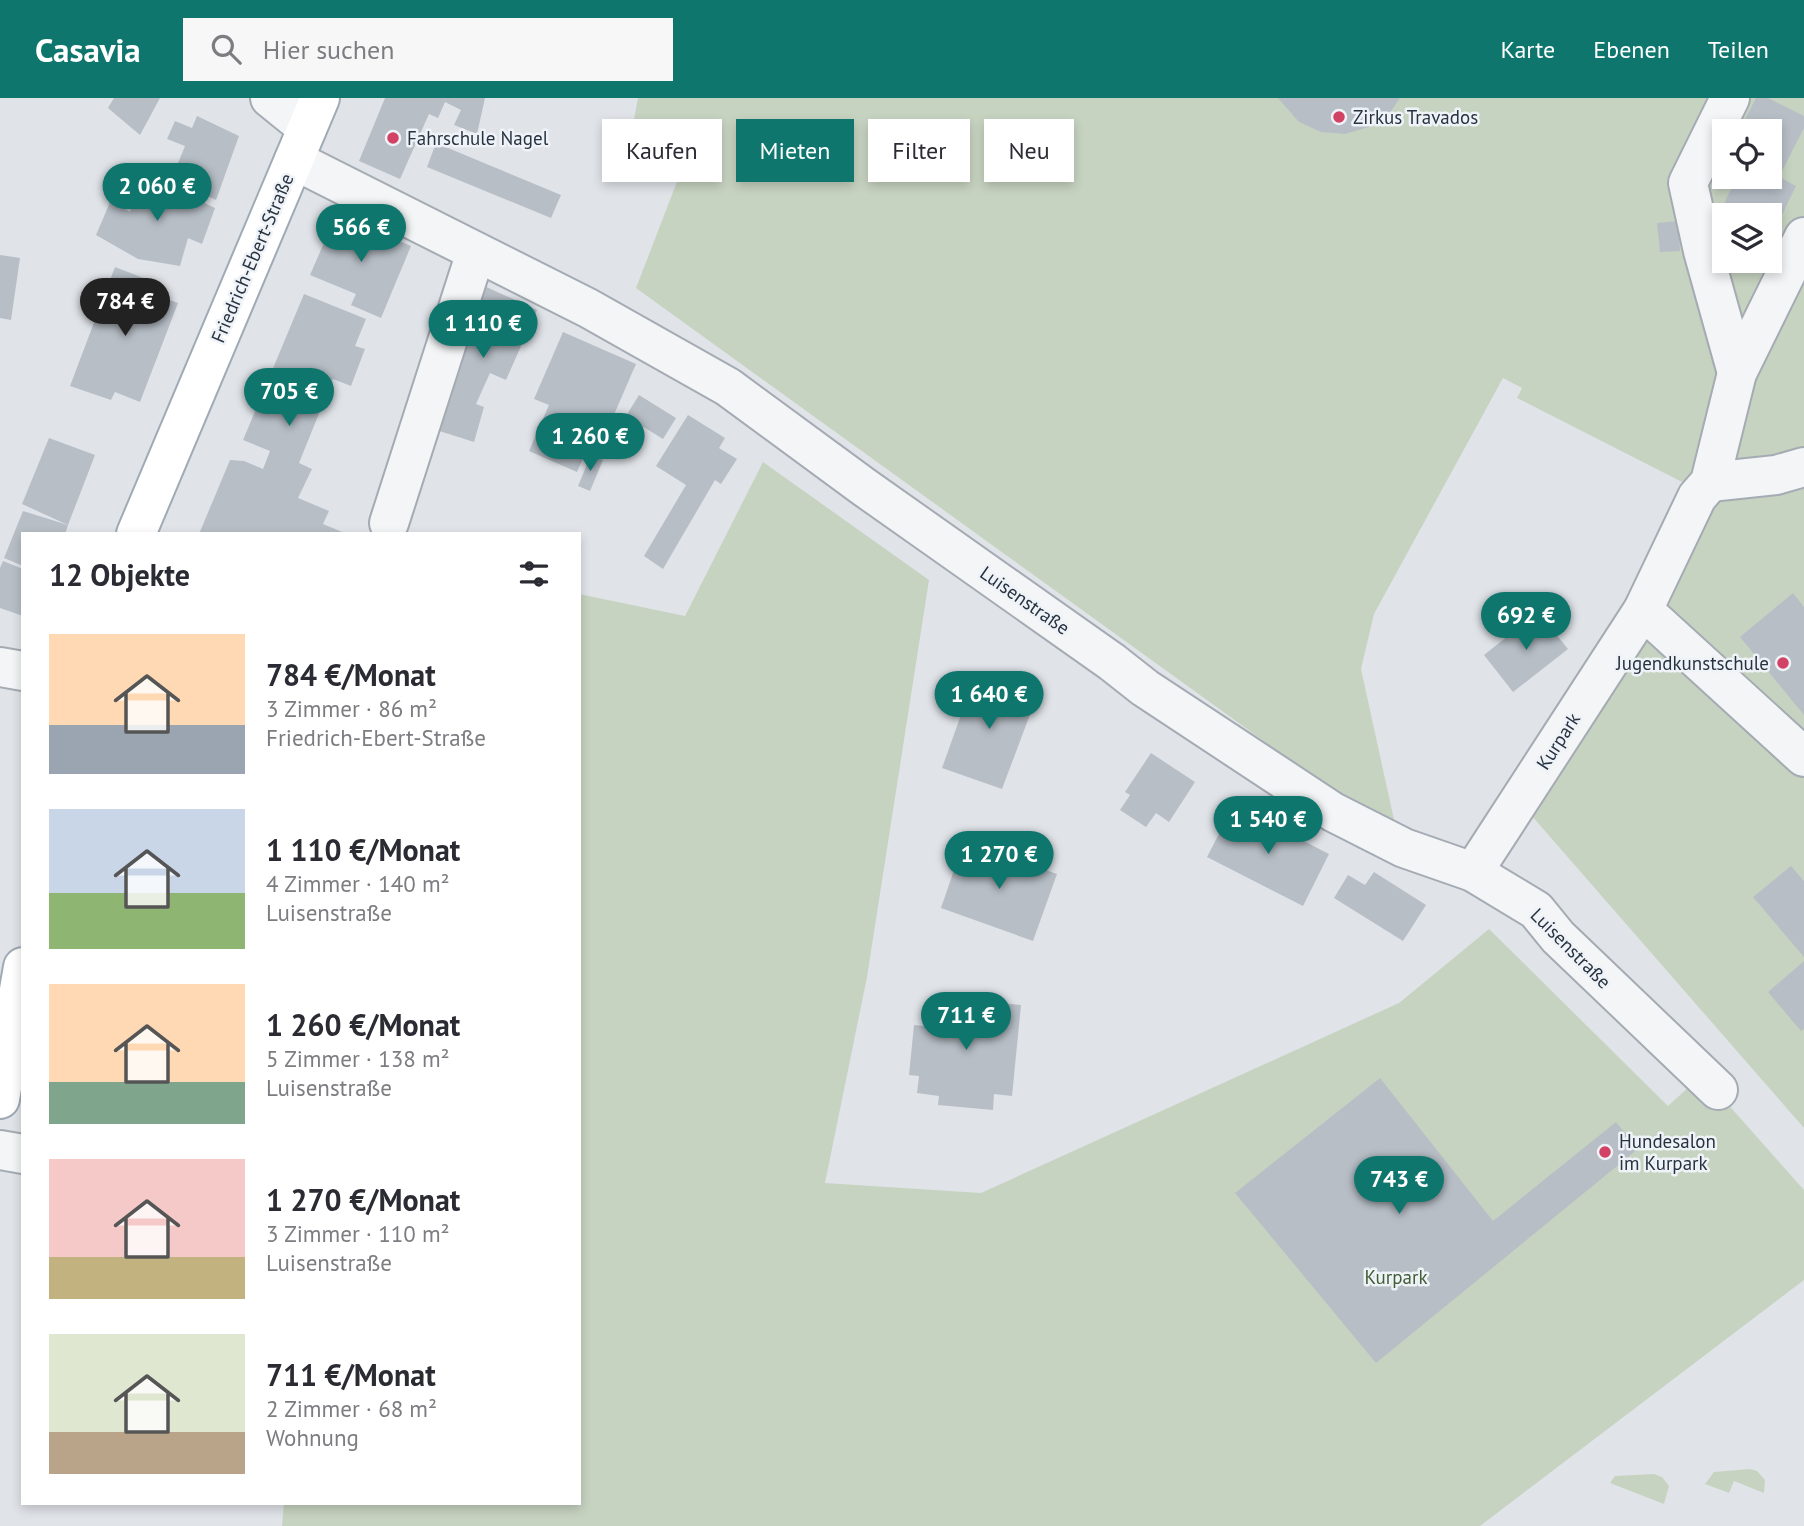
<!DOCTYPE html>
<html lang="de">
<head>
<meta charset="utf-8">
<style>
  :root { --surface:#fff; --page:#f7f7f7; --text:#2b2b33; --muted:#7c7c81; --accent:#0f766e }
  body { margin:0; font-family:"PT Sans",sans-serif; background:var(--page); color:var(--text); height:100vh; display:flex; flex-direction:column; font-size:26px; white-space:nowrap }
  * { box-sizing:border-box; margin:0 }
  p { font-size:23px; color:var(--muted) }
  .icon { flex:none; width:38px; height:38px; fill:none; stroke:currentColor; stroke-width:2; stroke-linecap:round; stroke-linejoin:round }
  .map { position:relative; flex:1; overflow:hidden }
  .sheet { position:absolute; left:21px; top:434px; width:560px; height:973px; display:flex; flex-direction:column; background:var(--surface); border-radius:0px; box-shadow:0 4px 10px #0003 }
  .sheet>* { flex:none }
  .hud { position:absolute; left:602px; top:21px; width:665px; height:63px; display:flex; gap:14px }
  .controls { position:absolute; left:1712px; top:21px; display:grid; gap:14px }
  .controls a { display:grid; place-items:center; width:70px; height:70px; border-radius:0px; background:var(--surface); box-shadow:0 4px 10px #0003; font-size:35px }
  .price { position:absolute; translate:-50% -60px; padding:0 16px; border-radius:24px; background:var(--accent); color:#fff; font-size:23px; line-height:46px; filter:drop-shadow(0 2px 4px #0008) }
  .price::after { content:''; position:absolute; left:50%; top:42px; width:21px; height:16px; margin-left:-10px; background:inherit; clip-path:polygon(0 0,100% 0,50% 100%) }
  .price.selected { background:#222; color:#fff }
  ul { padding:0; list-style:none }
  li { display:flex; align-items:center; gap:21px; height:175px; padding:0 28px }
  li span { display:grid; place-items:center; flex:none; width:196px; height:140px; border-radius:0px; color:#555 }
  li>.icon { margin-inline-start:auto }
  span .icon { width:84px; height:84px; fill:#fffc; stroke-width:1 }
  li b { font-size:30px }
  h2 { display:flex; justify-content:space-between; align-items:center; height:84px; padding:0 28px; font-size:30px }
  .chip { padding:0 24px; border-radius:0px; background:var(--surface); box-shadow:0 4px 10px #0003; font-size:24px; line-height:63px }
  .chip.selected { background:var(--accent); color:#fff }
  header { display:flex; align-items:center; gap:42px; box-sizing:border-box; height:98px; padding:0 35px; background:var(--accent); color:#fff }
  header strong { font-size:33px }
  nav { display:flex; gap:38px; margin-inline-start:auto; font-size:24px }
  .search { width:490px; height:63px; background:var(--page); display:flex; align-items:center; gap:18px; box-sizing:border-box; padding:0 24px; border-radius:0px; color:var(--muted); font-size:26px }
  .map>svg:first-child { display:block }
  .green { fill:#c7d3c1; fill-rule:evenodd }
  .building { fill:#b7bec6 }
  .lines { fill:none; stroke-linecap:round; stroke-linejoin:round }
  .minor-casing { stroke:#a5abb3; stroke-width:42 }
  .major-casing { stroke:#9faab5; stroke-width:42 }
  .minor { stroke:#f3f5f7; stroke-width:38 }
  .major { stroke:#fff; stroke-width:38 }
  .poi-dot { fill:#d14264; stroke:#eff3f7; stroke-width:2.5 }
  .labels { text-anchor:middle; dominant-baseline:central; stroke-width:5; stroke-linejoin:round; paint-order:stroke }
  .poi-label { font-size:19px; fill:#283341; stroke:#eff3f7; text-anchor:start }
  .street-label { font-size:19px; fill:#283341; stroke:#eff3f7 }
  .park-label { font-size:19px; fill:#405d35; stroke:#eff3f7 }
</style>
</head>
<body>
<header>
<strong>Casavia</strong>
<div class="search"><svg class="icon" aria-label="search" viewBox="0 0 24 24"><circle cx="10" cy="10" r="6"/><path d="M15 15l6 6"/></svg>Hier suchen</div>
<nav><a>Karte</a><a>Ebenen</a><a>Teilen</a></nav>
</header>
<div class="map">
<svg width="1804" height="1428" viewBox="0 0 1804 1428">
  <rect width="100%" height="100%" fill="#e0e4e9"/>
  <!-- green -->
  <g class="green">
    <path d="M638 0H1804V1030L1531 717 1688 387 1517 300 1522 290 1503 280 1374 516 1361 571 1398 740 636 190 680 76 631 37ZM1724 33H1769V79H1724ZM1724 117H1769V163H1724Z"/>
    <path d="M763 364 929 482 867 879 825 1085 981 1095 1399 905 1489 831 1668 1008 1702 977 1804 1092V1182L1480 1428H282L284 1405H579V496L685 518Z"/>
    <path d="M1750 1371 1757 1373 1765 1382 1764 1395 1734 1383 1729 1395 1705 1386 1714 1374Z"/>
    <path d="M1654 1376 1662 1379 1669 1388 1664 1406 1610 1385 1615 1378Z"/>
  </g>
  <!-- building -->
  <g class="building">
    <path d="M114 0H160L140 37 108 10Z"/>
    <path d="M385 0H485L477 36 454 27 461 12 445 4 438 20 429 16 400 81 359 63Z"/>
    <path d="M1278 0H1400L1390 15 1372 28 1345 36 1321 34 1299 24Z"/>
    <path d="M1756 0H1768L1804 18V30L1779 79 1796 88 1780 121 1763 112 1761 117H1724V141L1710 134 1737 79H1769V33H1739Z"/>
    <path d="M197 18 239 38 216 102 171 82 185 48 167 41 175 23 192 30Z"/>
    <path d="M436 45 561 97 551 120 427 69Z"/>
    <path d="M141 74 215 110 202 146 188 140 180 168 138 161 96 137 111 102 130 114Z"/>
    <path d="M343 119 411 148 381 220 351 207 356 196 310 177 333 124Z"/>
    <path d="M1678 123 1680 153 1660 154 1657 125Z"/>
    <path d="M0 157 20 160 11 222 0 220Z"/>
    <path d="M115 169 159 186 154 196 178 205 140 304 115 294 111 302 70 288Z"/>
    <path d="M484 188 537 212 506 282 490 275 476 306 484 309 474 344 433 331Z"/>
    <path d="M304 196 366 221 355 248 365 251 351 288 333 281 299 365 312 371 298 400 329 413 323 426 347 436H199L230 362 244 363 263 371 270 353 243 342Z"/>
    <path d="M563 234 636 266 606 335 596 331 577 374 529 353 549 307 534 301Z"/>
    <path d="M639 297 676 320 663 341 626 318Z"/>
    <path d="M688 317 725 340 719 350 737 361 721 386 715 382 663 471 644 458 686 387 656 368Z"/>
    <path d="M49 340 95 357 68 427 22 406Z"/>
    <path d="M591 357 603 362 590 393 578 388Z"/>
    <path d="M23 413 68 427 65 436H23V468L4 460Z"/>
    <path d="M3 463 23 471V518L0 510V470Z"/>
    <path d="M1793 495 1804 509V617L1740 539Z"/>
    <path d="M1538 514 1568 551 1513 594 1484 557Z"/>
    <path d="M976 575 1037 598 1002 691 942 670Z"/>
    <path d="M1151 655 1195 684 1169 724 1156 715 1146 729 1120 712 1130 697 1125 694Z"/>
    <path d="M1234 707 1329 756 1303 808 1207 759Z"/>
    <path d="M964 743 1057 776 1033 843 941 810Z"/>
    <path d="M1791 768 1804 783V859L1753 799Z"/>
    <path d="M1374 774 1426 807 1403 843 1334 800 1348 777 1365 787Z"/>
    <path d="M1804 863V931L1801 933 1768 894Z"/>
    <path d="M939 899 1021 907 1012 998 994 996 993 1012 938 1007 939 998 917 995 919 978 909 977 914 927 924 928 926 909 938 910Z"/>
    <path d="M1380 980 1493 1123 1616 1024 1638 1051 1376 1265 1235 1095Z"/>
  </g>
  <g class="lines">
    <!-- minor casing -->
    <g class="minor-casing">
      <g id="minor">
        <path d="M270 0 307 30"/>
        <path d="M1730 0 1688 85 1703 153 1737 275"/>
        <path d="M294 62 588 210 728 289 864 389 1112 564 1145 590 1333 714 1404 750 1473 774 1536 812 1558 839 1718 992"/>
        <path d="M1710 384 1776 377 1804 369"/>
        <path d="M389 425 476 154"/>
        <path d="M1643 512 1804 659"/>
        <path d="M0 569 23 573"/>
        <path d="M1473 774 1643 512 1697 399 1710 384 1737 275 1804 139"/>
        <path d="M0 1052 23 1056"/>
      </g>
    </g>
    <!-- major casing -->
    <g class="major-casing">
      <g id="major">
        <path d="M136 436 320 0"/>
        <path d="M0 1001 23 869"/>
      </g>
    </g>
    <!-- minor -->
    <use href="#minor" class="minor"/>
    <!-- major -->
    <use href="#major" class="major"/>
  </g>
  <!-- markers -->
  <g class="poi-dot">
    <circle cx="1339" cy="19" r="7"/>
    <circle cx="393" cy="40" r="7"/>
    <circle cx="1783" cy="565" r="7"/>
    <circle cx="1605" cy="1054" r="7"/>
  </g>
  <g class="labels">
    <!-- poi labels -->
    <g class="poi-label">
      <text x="1353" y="19">Zirkus Travados</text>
      <text x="407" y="40">Fahrschule Nagel</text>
      <text x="1769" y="565" text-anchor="end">Jugendkunstschule</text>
      <text x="1619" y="1043">Hundesalon<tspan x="1619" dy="22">im Kurpark</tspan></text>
    </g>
    <!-- street labels -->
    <g class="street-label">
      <text transform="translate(252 160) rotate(-67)">Friedrich-Ebert-Straße</text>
      <text transform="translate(1025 502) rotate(35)">Luisenstraße</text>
      <text transform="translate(1558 643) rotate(-57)">Kurpark</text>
      <text transform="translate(1571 850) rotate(45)">Luisenstraße</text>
    </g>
    <!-- park labels -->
    <g class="park-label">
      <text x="1396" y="1179">Kurpark</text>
    </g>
  </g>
</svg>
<div class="controls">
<a><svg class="icon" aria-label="locate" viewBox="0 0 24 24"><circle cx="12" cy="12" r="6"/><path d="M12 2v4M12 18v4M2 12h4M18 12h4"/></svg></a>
<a><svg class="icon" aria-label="layers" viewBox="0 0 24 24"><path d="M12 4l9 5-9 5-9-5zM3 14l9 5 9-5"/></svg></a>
</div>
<b class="price" style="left:157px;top:125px">2 060 €</b>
<b class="price" style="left:361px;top:166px">566 €</b>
<b class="price selected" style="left:125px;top:240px">784 €</b>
<b class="price" style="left:483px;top:262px">1 110 €</b>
<b class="price" style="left:289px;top:330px">705 €</b>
<b class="price" style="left:590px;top:375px">1 260 €</b>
<b class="price" style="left:1526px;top:554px">692 €</b>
<b class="price" style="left:989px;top:633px">1 640 €</b>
<b class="price" style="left:1268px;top:758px">1 540 €</b>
<b class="price" style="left:999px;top:793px">1 270 €</b>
<b class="price" style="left:966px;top:954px">711 €</b>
<b class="price" style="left:1399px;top:1118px">743 €</b>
<div class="hud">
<a class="chip">Kaufen</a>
<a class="chip selected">Mieten</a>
<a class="chip">Filter</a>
<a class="chip">Neu</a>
</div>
<section class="sheet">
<h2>12 Objekte<svg class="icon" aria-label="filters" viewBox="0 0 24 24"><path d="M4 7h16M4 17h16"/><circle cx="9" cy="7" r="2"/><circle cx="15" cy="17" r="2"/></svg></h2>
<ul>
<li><span style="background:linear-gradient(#ffd9b3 65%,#9aa5b1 0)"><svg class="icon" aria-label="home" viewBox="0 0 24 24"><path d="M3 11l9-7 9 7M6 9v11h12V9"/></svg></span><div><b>784 €/Monat</b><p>3 Zimmer · 86 m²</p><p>Friedrich-Ebert-Straße</p></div></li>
<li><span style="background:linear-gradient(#c9d6e8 60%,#8fb573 0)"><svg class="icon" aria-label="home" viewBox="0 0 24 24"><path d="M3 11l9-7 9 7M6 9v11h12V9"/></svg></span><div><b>1 110 €/Monat</b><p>4 Zimmer · 140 m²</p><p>Luisenstraße</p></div></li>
<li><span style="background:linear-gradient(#ffd9b3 70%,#7fa58c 0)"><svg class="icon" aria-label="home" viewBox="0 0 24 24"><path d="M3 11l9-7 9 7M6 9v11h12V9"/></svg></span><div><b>1 260 €/Monat</b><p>5 Zimmer · 138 m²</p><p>Luisenstraße</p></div></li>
<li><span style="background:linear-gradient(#f6c9c9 70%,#c2b280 0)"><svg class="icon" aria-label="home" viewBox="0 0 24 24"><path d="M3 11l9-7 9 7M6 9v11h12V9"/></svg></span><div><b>1 270 €/Monat</b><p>3 Zimmer · 110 m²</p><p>Luisenstraße</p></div></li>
<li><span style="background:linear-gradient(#dfe7d0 70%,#b9a48a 0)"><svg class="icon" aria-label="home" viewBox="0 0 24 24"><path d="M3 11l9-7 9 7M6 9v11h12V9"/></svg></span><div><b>711 €/Monat</b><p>2 Zimmer · 68 m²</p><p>Wohnung</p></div></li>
</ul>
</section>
</div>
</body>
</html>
